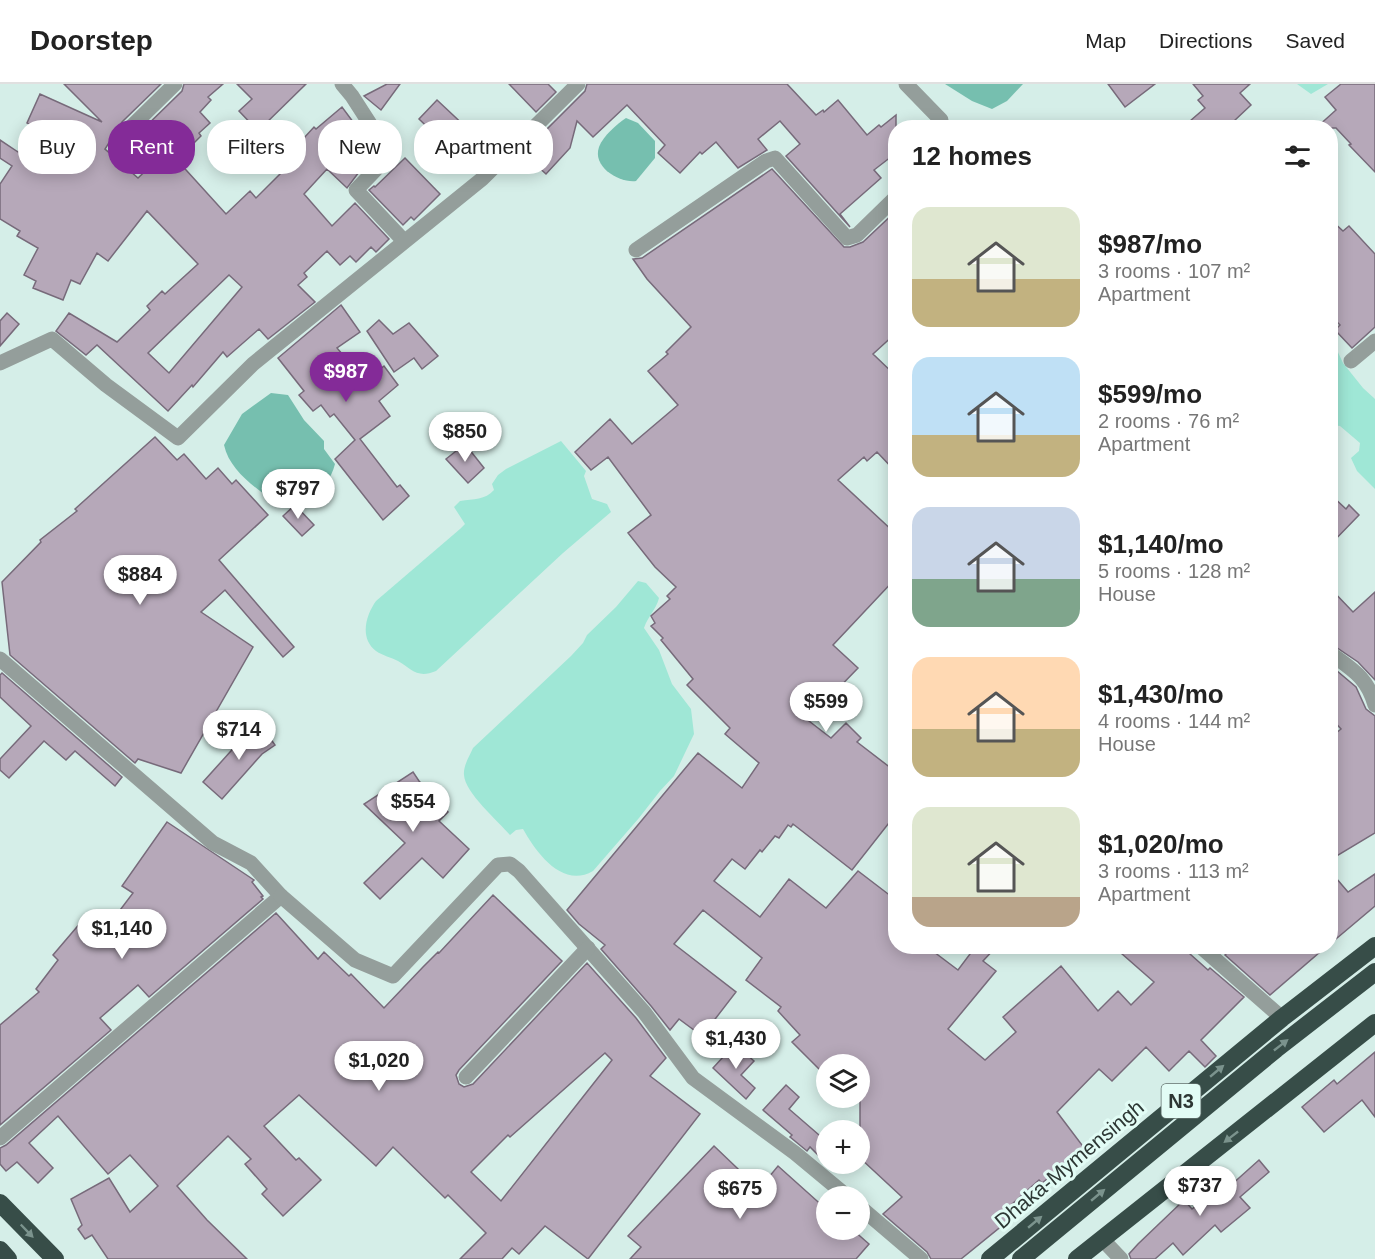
<!DOCTYPE html>
<html lang="en">
<head>
<meta charset="utf-8">
<style>
  :root { --surface:#fff; --page:#f6f6f6; --text:#222; --muted:#767676; --line:#e0e0e0; --accent:#842b98 }
  body { margin:0; font-family:Helvetica,sans-serif; background:var(--page); color:var(--text); height:100vh; display:flex; flex-direction:column; font-size:22px; white-space:nowrap }
  * { box-sizing:border-box; margin:0 }
  p { font-size:20px; color:var(--muted) }
  .icon { flex:none; width:33px; height:33px; fill:none; stroke:currentColor; stroke-width:2; stroke-linecap:round; stroke-linejoin:round }
  .map { position:relative; flex:1; overflow:hidden }
  .sheet { position:absolute; left:888px; top:36px; width:450px; height:834px; display:flex; flex-direction:column; background:var(--surface); border-radius:24px; box-shadow:0 3px 15px #0003 }
  .sheet>* { flex:none }
  .top-card { position:absolute; left:18px; top:36px; width:570px; height:54px; display:flex; gap:12px }
  .fabs { position:absolute; left:816px; top:970px; display:grid; gap:12px }
  .fabs a { display:grid; place-items:center; width:54px; height:54px; border-radius:50%; background:var(--surface); box-shadow:0 3px 15px #0003; font-size:30px }
  .price { position:absolute; translate:-50% -51px; padding:0 14px; border-radius:21px; background:#fff; color:#222; font-size:20px; line-height:39px; filter:drop-shadow(0 2px 3px #0008) }
  .price::after { content:''; position:absolute; left:50%; top:36px; width:18px; height:14px; margin-left:-9px; background:inherit; clip-path:polygon(0 0,100% 0,50% 100%) }
  .price.current { background:var(--accent); color:#fff }
  ul { padding:0; list-style:none }
  li { display:flex; align-items:center; gap:18px; height:150px; padding:0 24px }
  li span { display:grid; place-items:center; flex:none; width:168px; height:120px; border-radius:18px; color:#555 }
  li>.icon { margin-inline-start:auto }
  span .icon { width:72px; height:72px; fill:#fffc; stroke-width:1 }
  li b { font-size:26px }
  h2 { display:flex; justify-content:space-between; align-items:center; height:72px; padding:0 24px; font-size:26px }
  .chip { padding:0 21px; border-radius:24px; background:var(--surface); box-shadow:0 3px 15px #0003; font-size:21px; line-height:54px }
  .chip.current { background:var(--accent); color:#fff }
  header { display:flex; align-items:center; gap:36px; box-sizing:border-box; height:84px; padding:0 30px; background:var(--surface); border-bottom:2px solid var(--line) }
  header strong { font-size:28px }
  nav { display:flex; gap:33px; margin-inline-start:auto; font-size:21px }
  .map>svg:first-child { display:block }
  .green { fill:#9fe7d6 }
  .water { fill:#76bfaf }
  .building { fill:#b6a8b9; stroke:#776a7a; stroke-width:1.5; fill-rule:evenodd }
  .lines { fill:none; stroke-linecap:round; stroke-linejoin:round }
  .minor { stroke:#949e9b; stroke-width:15 }
  .highway { stroke:#374d48; stroke-width:18 }
  .oneway { fill:#7b938d }
  .labels { text-anchor:middle; dominant-baseline:central; stroke-width:6; stroke-linejoin:round; paint-order:stroke }
  .shield { fill:#e2fcf5; stroke:#63726e; stroke-width:1.5 }
  .shield-label { font-size:20px; font-weight:bold; fill:#2d3734 }
  .street-label { font-size:21px; fill:#2d3734; stroke:#e2fcf5 }
</style>
</head>
<body>
<header>
<strong>Doorstep</strong>
<nav><a>Map</a><a>Directions</a><a>Saved</a></nav>
</header>
<div class="map">
<svg width="1375" height="1175" viewBox="0 0 1375 1175">
  <rect width="100%" height="100%" fill="#d5eee8"/>
  <!-- green -->
  <g class="green">
    <path d="M1297 0H1328L1311 10Z"/>
    <path d="M1330 251 1343 279 1363 304 1375 315V405L1357 387 1351 374 1359 367 1360 359 1340 342 1331 341Z"/>
    <path d="M561 357 586 387 584 392 592 415 607 420 611 428 563 469 436 587C417 595 412 585 398 577 391 573 383 572 376 567 359 554 366 531 376 517L460 445 465 440 454 423 460 417C474 415 485 416 494 406L492 400 498 391 506 385Z"/>
    <path d="M638 497 646 499 659 514C656 526 648 532 644 544L659 566 672 600 691 625 694 650 674 692 660 707 639 734 593 787C562 805 536 768 523 745L516 746 510 751C498 737 465 709 464 691 463 682 470 671 473 664L571 572 583 559 587 551 616 523Z"/>
  </g>
  <!-- water -->
  <g class="water">
    <path d="M945 0H1023L1007 17 992 25 972 17Z"/>
    <path d="M626 34 638 39 655 57V74L636 97C619 99 592 83 599 63 603 52 617 40 626 34Z"/>
    <path d="M271 309 288 311 304 336 324 357V365L335 380C327 411 304 413 278 421 257 404 230 388 224 361L242 330Z"/>
  </g>
  <!-- building -->
  <g class="building">
    <path d="M64 0H161L122 38 105 65 138 94 159 74 137 51 182 7 184 0H223L208 13 211 16 200 28 210 39 199 49 201 52 177 76 226 130 250 107 256 114 285 85 280 80 314 43 316 45 342 23 365 54 344 74 359 88 347 104 327 85 304 110 332 142 355 119 389 155 376 168 371 163 356 178 350 172 340 181 327 167 304 189 307 193 298 201 315 218 268 255 259 245 227 273 223 268 193 303 192 301 168 327 97 261 86 271 56 247 69 229 117 258 150 226 147 222 162 207 165 210 198 180 147 127 108 177 97 169 80 200 71 196 63 216 33 204 36 197 24 191 38 164 17 152 20 147 0 135V100L12 82 0 74V56L18 68 31 41 27 39 40 10 102 38ZM229 191 242 203 169 289 148 269Z"/>
    <path d="M237 0H306L258 47 239 27 252 15Z"/>
    <path d="M387 0H400L381 26 364 12Z"/>
    <path d="M509 0H548L556 8 536 28Z"/>
    <path d="M587 0H787L816 31 823 26 824 28 838 16 867 51 879 41 881 43 896 31V69L874 86 881 94 840 130 850 143 786 72 800 60 780 37 758 55 767 66 738 84 716 58 702 70 700 68 680 89 658 69 665 61 627 21 593 53 577 37 570 64 546 90 523 69 585 7Z"/>
    <path d="M1108 0H1155L1125 23Z"/>
    <path d="M1193 0H1250L1240 9 1251 21 1234 37 1240 44H1182L1205 24 1198 16 1203 12Z"/>
    <path d="M1341 0H1375V88L1349 61 1351 60 1336 44H1316L1336 26 1325 13Z"/>
    <path d="M437 16 470 47 451 66 419 35Z"/>
    <path d="M405 74 440 110 414 136 411 133 403 141 369 106 374 102 375 103Z"/>
    <path d="M772 85 844 163H850L863 158 896 127V249L873 270 896 292V388L877 368 867 377 864 373 838 396 896 450V494L833 561 858 584 829 614 818 604 796 627 831 654 846 639 861 654 857 658 896 688V730L852 786 793 740 791 743 788 741 779 754 775 752 762 768 760 766 745 785 732 775 714 797 760 833 789 795 826 824 858 787 896 816V862H926L958 886 976 862H997L983 877 996 887 948 945 985 976 1016 948 1003 933 1061 882 1098 927 1118 907 1131 921 1154 898 1113 862H1181L1208 886 1210 884 1244 913 1201 956 1216 972 1205 983 1189 967 1169 987 1146 963 1112 997 1099 985 1057 1028 1085 1065 1042 1099 1039 1096 1012 1120 1019 1128 961 1175H931L927 1168 883 1130 902 1113 860 1074V981H826V992L792 958 800 951 778 927 781 923 746 896 762 874 703 826 674 860 736 908 702 952 679 935 670 946 651 922 601 865 605 861 579 840 567 826 698 669 742 704 759 679 725 650 730 644 687 601 693 595 661 556 663 554 651 542 655 539 651 532 670 515 667 512 676 503 655 483 628 449 651 431 608 373 591 386 575 368 610 335 632 360 678 321 648 287 668 270 666 268 691 243 647 195 633 175 642 174Z"/>
    <path d="M1330 135 1343 147 1349 142 1375 170V243L1352 264 1335 246 1340 241 1330 231Z"/>
    <path d="M341 221 360 248 337 264 365 297 384 282 398 301 379 317 390 332 360 355 397 403 400 401 409 412 383 436 335 375 355 356 334 330 330 333 321 321 313 327 299 311 304 307 278 274Z"/>
    <path d="M7 229 19 240 0 262V237Z"/>
    <path d="M379 236 393 250 409 239 438 272 422 285 414 274 394 288 367 247Z"/>
    <path d="M155 353 177 376 184 370 206 395 218 384 232 400 236 396 268 431 219 476 294 563 283 573 225 506 201 528 253 563 181 689 138 675 135 679 10 571 2 498 41 458 40 456 77 427 75 425Z"/>
    <path d="M465 360 484 384 468 399 446 375Z"/>
    <path d="M1330 410 1346 425 1349 421 1359 431 1330 461Z"/>
    <path d="M295 421 314 441 302 452 283 432Z"/>
    <path d="M1330 504 1353 528 1375 508V596L1358 578 1330 559Z"/>
    <path d="M1330 581 1356 603 1366 625 1375 632V749L1330 776V654L1341 645 1330 633Z"/>
    <path d="M2 589 122 693 115 702 75 667 66 676 44 657 9 694 0 686V675L31 642 0 613V591Z"/>
    <path d="M258 637 275 661 262 670 222 715 203 698Z"/>
    <path d="M413 688 419 697 448 728 439 737 469 765 443 794 422 774 380 815 364 799 405 759 364 720Z"/>
    <path d="M167 738 254 796 252 798 263 812 261 813 263 815 149 913 138 901 100 934 111 946 0 1041V941L39 908 36 905 58 876 53 871 82 837 102 850 133 809 122 802Z"/>
    <path d="M1330 787 1348 808 1375 790V822L1330 860Z"/>
    <path d="M493 811 562 877 459 986 456 991 459 1000 464 1003 473 1000 587 879 636 934 666 974 650 992 700 1030 588 1175 545 1142 519 1170 512 1164 502 1175H460L486 1149 448 1111 445 1114 393 1063 376 1082 299 1011 264 1042 296 1076 299 1074 321 1096 283 1132 262 1110 267 1105 245 1080 251 1075 228 1052 177 1102 207 1136 247 1175H108L92 1151 85 1155 78 1145 82 1141 71 1115 109 1094 130 1128 158 1102 130 1071 108 1090 58 1032 29 1059 53 1084 38 1099 17 1078 6 1087 0 1080V1064L6 1061 276 829 318 875 324 868 349 892 351 890 384 924 423 883 438 868 439 869ZM605 969 612 976 501 1117 471 1088 508 1051 510 1053Z"/>
    <path d="M1234 862H1327L1270 911 1225 871Z"/>
    <path d="M735 960 754 977 741 991 755 1004 746 1015 713 984Z"/>
    <path d="M1375 968V1033L1362 1016 1324 1048 1302 1023 1334 996 1337 1000Z"/>
    <path d="M786 1001 799 1013 789 1025 826 1057V1079L810 1063 807 1067 790 1053 792 1051 763 1026Z"/>
    <path d="M714 1062 759 1105 778 1082 826 1125V1146H853L869 1160 856 1175H630L641 1163 628 1152Z"/>
    <path d="M1259 1076 1269 1088 1240 1113 1250 1124 1221 1148 1215 1141 1183 1171 1173 1159 1155 1175H1131L1129 1170 1138 1160 1184 1116 1192 1125 1226 1098 1230 1102Z"/>
  </g>
  <g class="lines">
    <!-- minor -->
    <g class="minor">
      <path d="M342 0 352 12 381 57 379 82 356 106 404 157"/>
      <path d="M906 0 941 36V44"/>
      <path d="M129 45 175 0"/>
      <path d="M636 166 766 77 775 74 847 154 857 151 896 113"/>
      <path d="M1351 277 1375 257"/>
      <path d="M0 279 52 255 106 301 178 354 253 280 482 95 578 0"/>
      <path d="M1330 569C1353 586 1367 593 1375 621"/>
      <path d="M0 575 213 759 251 779 281 812 0 1054"/>
      <path d="M281 812 355 876 393 892 498 781 510 780 519 787 644 928 693 994 795 1069 848 1113"/>
      <path d="M1200 862 1282 934"/>
      <path d="M466 993 588 864"/>
      <path d="M860 1123 921 1175"/>
      <path d="M1102 1155 1121 1175"/>
    </g>
    <!-- highway -->
    <g class="highway">
      <path d="M0 1119 55 1175"/>
      <path d="M0 1166 8 1175"/>
      <path d="M990 1175 1282 934 1375 862"/>
      <path d="M1021 1175 1276 965 1375 888"/>
      <path d="M1077 1175 1375 939"/>
    </g>
  </g>
  <!-- one-way arrows -->
  <defs><path id="oneway-solid" d="M-6-.8H1V-3.2L6.5 0L1 3.2V.8H-6Z" transform="scale(1.5)"/></defs>
  <g class="oneway">
    <use href="#oneway-solid" transform="translate(1281 961) rotate(-38)"/>
    <use href="#oneway-solid" transform="translate(1217 987) rotate(-40)"/>
    <use href="#oneway-solid" transform="translate(1231 1053) rotate(142)"/>
    <use href="#oneway-solid" transform="translate(1098 1111) rotate(-40)"/>
    <use href="#oneway-solid" transform="translate(1035 1138) rotate(-40)"/>
    <use href="#oneway-solid" transform="translate(27 1147) rotate(46)"/>
  </g>
  <g class="labels">
    <!-- shield labels -->
    <rect class="shield" x="1161.5" y="1000" width="39" height="34" rx="4.5"/>
    <g class="shield-label">
      <text x="1181" y="1017">N3</text>
    </g>
    <!-- street labels -->
    <g class="street-label">
      <text transform="translate(1069 1080) rotate(-40)">Dhaka-Mymensingh</text>
    </g>
  </g>
</svg>
<div class="fabs">
<a><svg class="icon" aria-label="layers" viewBox="0 0 24 24"><path d="M12 4l9 5-9 5-9-5zM3 14l9 5 9-5"/></svg></a>
<a>+</a>
<a>−</a>
</div>
<b class="price current" style="left:346px;top:319px">$987</b>
<b class="price" style="left:465px;top:379px">$850</b>
<b class="price" style="left:298px;top:436px">$797</b>
<b class="price" style="left:140px;top:522px">$884</b>
<b class="price" style="left:826px;top:649px">$599</b>
<b class="price" style="left:239px;top:677px">$714</b>
<b class="price" style="left:413px;top:749px">$554</b>
<b class="price" style="left:122px;top:876px">$1,140</b>
<b class="price" style="left:736px;top:986px">$1,430</b>
<b class="price" style="left:379px;top:1008px">$1,020</b>
<b class="price" style="left:1200px;top:1133px">$737</b>
<b class="price" style="left:740px;top:1136px">$675</b>
<div class="top-card">
<a class="chip">Buy</a>
<a class="chip current">Rent</a>
<a class="chip">Filters</a>
<a class="chip">New</a>
<a class="chip">Apartment</a>
</div>
<section class="sheet">
<h2>12 homes<svg class="icon" aria-label="filters" viewBox="0 0 24 24"><path d="M4 7h16M4 17h16"/><circle cx="9" cy="7" r="2"/><circle cx="15" cy="17" r="2"/></svg></h2>
<ul>
<li><span style="background:linear-gradient(#dfe7d0 60%,#c2b280 0)"><svg class="icon" aria-label="home" viewBox="0 0 24 24"><path d="M3 11l9-7 9 7M6 9v11h12V9"/></svg></span><div><b>$987/mo</b><p>3 rooms · 107 m²</p><p>Apartment</p></div></li>
<li><span style="background:linear-gradient(#bfe0f5 65%,#c2b280 0)"><svg class="icon" aria-label="home" viewBox="0 0 24 24"><path d="M3 11l9-7 9 7M6 9v11h12V9"/></svg></span><div><b>$599/mo</b><p>2 rooms · 76 m²</p><p>Apartment</p></div></li>
<li><span style="background:linear-gradient(#c9d6e8 60%,#7fa58c 0)"><svg class="icon" aria-label="home" viewBox="0 0 24 24"><path d="M3 11l9-7 9 7M6 9v11h12V9"/></svg></span><div><b>$1,140/mo</b><p>5 rooms · 128 m²</p><p>House</p></div></li>
<li><span style="background:linear-gradient(#ffd9b3 60%,#c2b280 0)"><svg class="icon" aria-label="home" viewBox="0 0 24 24"><path d="M3 11l9-7 9 7M6 9v11h12V9"/></svg></span><div><b>$1,430/mo</b><p>4 rooms · 144 m²</p><p>House</p></div></li>
<li><span style="background:linear-gradient(#dfe7d0 75%,#b9a48a 0)"><svg class="icon" aria-label="home" viewBox="0 0 24 24"><path d="M3 11l9-7 9 7M6 9v11h12V9"/></svg></span><div><b>$1,020/mo</b><p>3 rooms · 113 m²</p><p>Apartment</p></div></li>
</ul>
</section>
</div>
</body>
</html>
